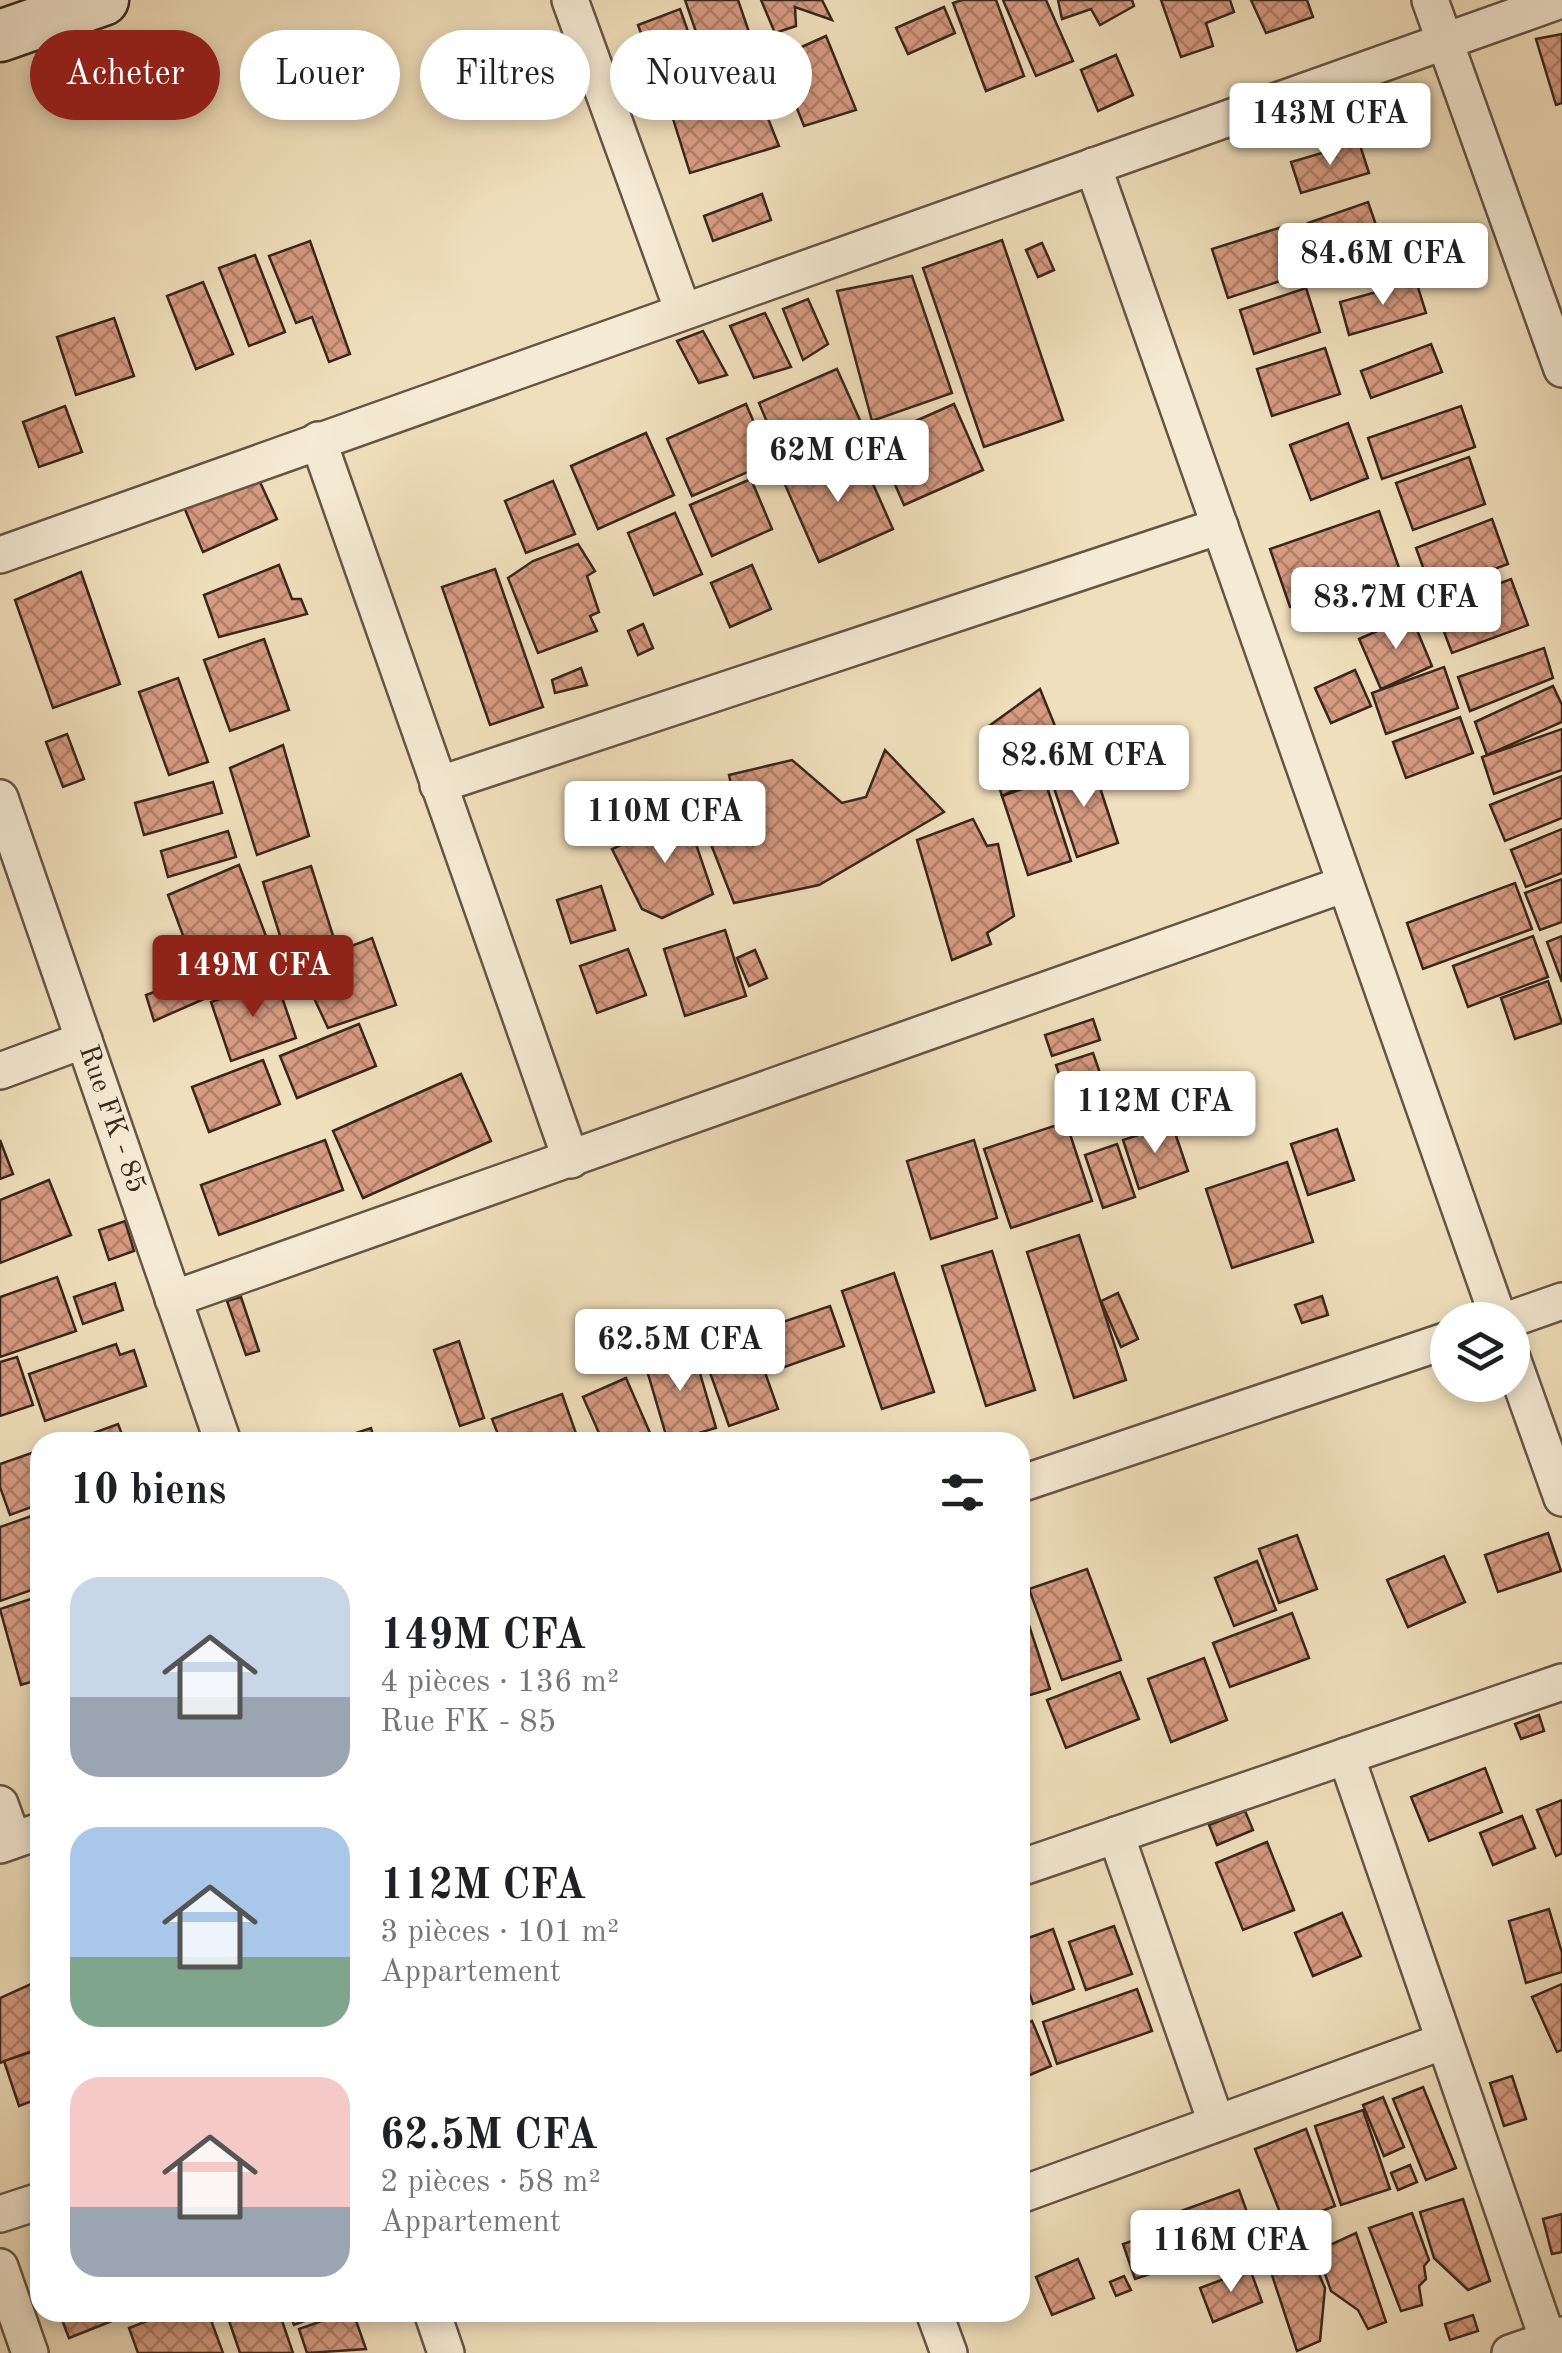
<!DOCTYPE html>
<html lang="fr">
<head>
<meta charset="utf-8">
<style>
  :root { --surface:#fff; --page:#f2f2f2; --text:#202124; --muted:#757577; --accent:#8f2418 }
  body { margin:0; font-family:"Old Standard TT",serif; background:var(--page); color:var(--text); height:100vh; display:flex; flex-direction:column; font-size:38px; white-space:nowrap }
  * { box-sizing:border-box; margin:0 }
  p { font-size:32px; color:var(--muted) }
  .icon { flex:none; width:55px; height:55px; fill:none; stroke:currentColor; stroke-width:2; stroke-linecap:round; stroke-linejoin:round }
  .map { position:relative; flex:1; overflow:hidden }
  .details { position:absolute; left:30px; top:1432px; width:1000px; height:890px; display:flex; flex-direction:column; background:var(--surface); border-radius:30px; box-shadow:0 5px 15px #0003 }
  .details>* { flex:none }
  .guide { position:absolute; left:30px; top:30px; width:1000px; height:90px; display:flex; gap:20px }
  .controls { position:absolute; left:1430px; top:1302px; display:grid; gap:20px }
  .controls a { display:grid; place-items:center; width:100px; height:100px; border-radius:50%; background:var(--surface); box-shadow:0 5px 15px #0003; font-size:50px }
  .price { position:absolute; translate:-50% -85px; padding:0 22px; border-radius:10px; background:#fff; color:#222; font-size:32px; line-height:65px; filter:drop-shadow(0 2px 5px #0008) }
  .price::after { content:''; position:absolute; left:50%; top:60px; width:30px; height:22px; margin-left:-15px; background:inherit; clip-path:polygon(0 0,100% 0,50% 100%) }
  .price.current { background:var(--accent); color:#fff }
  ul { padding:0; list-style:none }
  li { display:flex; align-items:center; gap:30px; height:250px; padding:0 40px }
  li span { display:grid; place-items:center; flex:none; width:280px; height:200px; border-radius:30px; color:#555 }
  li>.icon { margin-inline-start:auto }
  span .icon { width:120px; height:120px; fill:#fffc; stroke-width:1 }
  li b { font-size:42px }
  h2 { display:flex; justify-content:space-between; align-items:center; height:120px; padding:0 40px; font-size:42px }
  .pill { padding:0 35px; border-radius:45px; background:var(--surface); box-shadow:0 5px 15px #0003; font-size:35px; line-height:90px }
  .pill.current { background:var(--accent); color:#fff }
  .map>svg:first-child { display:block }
  .building { fill:url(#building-cross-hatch); stroke:#38271d; stroke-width:2.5 }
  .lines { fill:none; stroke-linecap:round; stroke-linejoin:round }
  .minor-casing { stroke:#665545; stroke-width:40 }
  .secondary-casing { stroke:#38271d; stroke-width:55 }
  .minor { stroke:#f5ead3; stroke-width:35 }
  .secondary { stroke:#f5ead3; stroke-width:50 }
  .labels { text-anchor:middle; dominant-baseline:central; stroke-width:9; stroke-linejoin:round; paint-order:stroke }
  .street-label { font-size:28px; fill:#38271d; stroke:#f5ead3 }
</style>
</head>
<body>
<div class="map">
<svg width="1562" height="2353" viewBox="0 0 1562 2353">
  <defs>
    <pattern id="building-cross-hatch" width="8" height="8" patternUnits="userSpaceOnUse" patternTransform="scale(2.5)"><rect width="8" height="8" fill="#d69b81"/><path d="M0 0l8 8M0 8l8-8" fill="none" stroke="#af7e69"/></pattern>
  </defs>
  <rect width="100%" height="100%" fill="#f0dfbc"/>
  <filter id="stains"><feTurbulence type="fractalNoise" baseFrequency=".002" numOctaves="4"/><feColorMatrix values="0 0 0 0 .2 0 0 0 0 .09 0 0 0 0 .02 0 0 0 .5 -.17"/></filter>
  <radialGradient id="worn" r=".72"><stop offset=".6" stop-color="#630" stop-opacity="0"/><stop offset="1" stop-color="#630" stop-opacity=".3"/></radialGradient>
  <!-- building -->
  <g class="building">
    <path d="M685 0H738L760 64 713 81Z"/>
    <path d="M761 0H822L832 20 795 7 796 26 775 33Z"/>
    <path d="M962 0H996L1024 76 986 91 953 3Z"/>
    <path d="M1003 0H1046L1073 61 1036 76Z"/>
    <path d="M1058 0H1132L1134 6 1100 25 1091 9 1062 19Z"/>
    <path d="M1161 0H1230L1234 12 1206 23 1213 46 1181 57Z"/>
    <path d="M1251 0H1307L1313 17 1266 33Z"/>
    <path d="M944 7 955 33 908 54 896 28Z"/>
    <path d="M680 9 706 82 664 97 638 25Z"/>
    <path d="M1562 34V103L1556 105 1536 39Z"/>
    <path d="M826 36 856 110 804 126 777 58Z"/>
    <path d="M1116 55 1133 95 1098 111 1081 70Z"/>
    <path d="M751 76 779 146 690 173 669 106Z"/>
    <path d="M1359 142 1369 173 1301 193 1291 162Z"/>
    <path d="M762 194 771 220 713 241 704 216Z"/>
    <path d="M1368 202 1383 245 1323 265 1308 223Z"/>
    <path d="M1282 227 1299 275 1228 298 1212 249Z"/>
    <path d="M1002 240 1063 420 984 447 923 268Z"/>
    <path d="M310 241 350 354 329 362 312 317 296 323 269 256Z"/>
    <path d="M1042 243 1054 270 1038 277 1026 250Z"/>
    <path d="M255 255 285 332 249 346 219 268Z"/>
    <path d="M912 276 952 393 872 421 837 291Z"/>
    <path d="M1416 281 1426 313 1349 335 1340 302Z"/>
    <path d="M203 282 233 354 196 369 167 296Z"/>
    <path d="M1306 288 1320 332 1254 354 1240 310Z"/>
    <path d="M808 299 828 344 803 360 783 309Z"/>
    <path d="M765 313 791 367 754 378 730 326Z"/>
    <path d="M114 318 134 376 76 395 57 337Z"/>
    <path d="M703 331 727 375 699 383 677 341Z"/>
    <path d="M1431 344 1442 372 1371 398 1361 371Z"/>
    <path d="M1325 348 1340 394 1272 416 1257 369Z"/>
    <path d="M837 369 863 427 784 462 759 403Z"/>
    <path d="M746 404 771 462 692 496 667 439Z"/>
    <path d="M954 404 983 470 904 505 875 439Z"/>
    <path d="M65 406 82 452 39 467 23 422Z"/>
    <path d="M1461 406 1475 447 1382 479 1368 438Z"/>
    <path d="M1348 423 1368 478 1311 500 1290 445Z"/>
    <path d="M646 433 674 495 598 529 571 466Z"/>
    <path d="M857 448 893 529 819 562 783 480Z"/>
    <path d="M1469 457 1485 504 1413 530 1396 483Z"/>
    <path d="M254 469 277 519 203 552 181 500Z"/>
    <path d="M751 479 772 529 712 556 690 505Z"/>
    <path d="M553 481 575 534 526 553 505 501Z"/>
    <path d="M1379 511 1399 568 1290 607 1270 549Z"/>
    <path d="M675 513 702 574 654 595 628 533Z"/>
    <path d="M1492 519 1508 564 1432 592 1416 548Z"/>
    <path d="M578 544 595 571 587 576 599 612 590 616 597 631 538 653 508 578 533 561Z"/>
    <path d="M279 565 292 599H301L307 614 219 637 204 595Z"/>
    <path d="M752 565 771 609 730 627 711 583Z"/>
    <path d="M495 569 543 707 490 725 442 587Z"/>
    <path d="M81 572 120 684 53 708 15 600Z"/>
    <path d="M1511 579 1528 625 1452 653 1435 608Z"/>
    <path d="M1411 616 1432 666 1381 689 1359 639Z"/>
    <path d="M643 624 653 648 638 655 628 631Z"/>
    <path d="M264 639 289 710 230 731 204 660Z"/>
    <path d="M1544 648 1553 678 1470 711 1458 677Z"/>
    <path d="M1444 667 1458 708 1386 734 1372 693Z"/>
    <path d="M581 668 587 685 555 693 552 680Z"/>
    <path d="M1355 670 1371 706 1331 723 1315 688Z"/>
    <path d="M178 678 208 762 169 775 139 692Z"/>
    <path d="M1553 686 1562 705V722L1487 755 1475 722Z"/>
    <path d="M1040 689 1070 763 1002 796 982 731Z"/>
    <path d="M1460 717 1473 753 1406 778 1393 742Z"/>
    <path d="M1562 729V770L1494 794 1482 757Z"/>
    <path d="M67 734 84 779 63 787 46 742Z"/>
    <path d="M283 745 309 836 257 855 230 768Z"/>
    <path d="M885 750 944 812 819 885 734 903 703 824 737 810 729 775 792 760 842 803 866 797Z"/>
    <path d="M1092 763 1118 843 1077 857 1050 776Z"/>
    <path d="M1562 776V818L1505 841 1490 805Z"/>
    <path d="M1045 781 1071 861 1028 875 1002 796Z"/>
    <path d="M213 782 222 813 144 835 135 803Z"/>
    <path d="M684 809 713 894 662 918 642 909 612 849 651 832 649 816Z"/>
    <path d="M973 819 987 846 998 844 1014 916 987 933 991 944 952 960 917 840Z"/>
    <path d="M1562 829V873L1526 887 1511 850Z"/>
    <path d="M228 831 236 857 168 877 161 851Z"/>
    <path d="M239 865 272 952 198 976 168 895Z"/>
    <path d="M311 866 335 942 287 958 263 882Z"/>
    <path d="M1562 879V922L1540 930 1525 893Z"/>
    <path d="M1515 883 1532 929 1423 969 1407 923Z"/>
    <path d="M601 886 615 930 571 943 557 900Z"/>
    <path d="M725 930 746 996 685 1016 664 949Z"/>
    <path d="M1533 936 1548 977 1468 1007 1453 966Z"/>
    <path d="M1562 936V982L1547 942Z"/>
    <path d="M372 938 396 1005 328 1028 299 966Z"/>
    <path d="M628 949 646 995 597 1013 580 966Z"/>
    <path d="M755 950 767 978 749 986 737 958Z"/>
    <path d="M198 976 206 998 154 1021 146 995Z"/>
    <path d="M276 980 296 1038 231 1061 211 1002Z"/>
    <path d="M1548 981 1562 1023 1515 1039 1501 998Z"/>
    <path d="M1093 1019 1100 1040 1052 1056 1045 1035Z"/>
    <path d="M359 1024 376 1066 297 1098 280 1056Z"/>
    <path d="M1093 1053 1108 1096 1071 1109 1056 1065Z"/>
    <path d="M263 1060 280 1104 209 1132 192 1087Z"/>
    <path d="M461 1074 491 1141 363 1198 333 1131Z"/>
    <path d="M1066 1122 1092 1201 1011 1228 984 1149Z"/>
    <path d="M1172 1124 1188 1171 1139 1189 1123 1140Z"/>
    <path d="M1337 1129 1354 1180 1308 1195 1291 1144Z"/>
    <path d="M0 1140 13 1174 0 1179Z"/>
    <path d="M325 1140 343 1190 219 1235 201 1185Z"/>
    <path d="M974 1140 997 1218 931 1239 907 1161Z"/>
    <path d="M1117 1144 1135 1197 1103 1208 1085 1155Z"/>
    <path d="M1287 1162 1313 1242 1232 1268 1206 1189Z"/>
    <path d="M49 1180 71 1235 0 1263V1200Z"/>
    <path d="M125 1221 134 1251 109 1260 99 1230Z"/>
    <path d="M1079 1235 1126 1380 1074 1398 1027 1252Z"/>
    <path d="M992 1251 1035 1390 986 1406 942 1266Z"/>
    <path d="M894 1273 934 1392 882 1409 842 1291Z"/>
    <path d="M57 1277 76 1331 0 1357V1297Z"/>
    <path d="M115 1283 123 1310 83 1324 74 1297Z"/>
    <path d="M1118 1293 1138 1339 1121 1347 1101 1301Z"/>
    <path d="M1322 1296 1328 1315 1302 1323 1295 1305Z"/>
    <path d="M241 1297 259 1351 246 1355 227 1301Z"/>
    <path d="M830 1306 844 1346 779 1369 765 1328Z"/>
    <path d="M751 1333 778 1409 729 1426 702 1350Z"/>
    <path d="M459 1341 484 1418 460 1426 434 1350Z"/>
    <path d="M116 1344 120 1355 134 1350 146 1386 45 1421 29 1374Z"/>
    <path d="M692 1346 716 1428 668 1442 644 1360Z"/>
    <path d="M17 1357 33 1405 0 1416V1362Z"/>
    <path d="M626 1378 654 1442H603L583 1397Z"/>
    <path d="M562 1394 579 1442H501L492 1419Z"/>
    <path d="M118 1424 125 1442H69Z"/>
    <path d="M371 1428 375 1442H329Z"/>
    <path d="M40 1450V1504L10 1515 0 1487V1464Z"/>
    <path d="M40 1513V1587L0 1601V1527Z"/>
    <path d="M1548 1533 1561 1571 1498 1592 1485 1555Z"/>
    <path d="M1297 1535 1317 1589 1279 1603 1259 1549Z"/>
    <path d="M1444 1556 1465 1602 1408 1627 1387 1580Z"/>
    <path d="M1257 1561 1276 1610 1234 1626 1215 1578Z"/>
    <path d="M1087 1569 1121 1660 1062 1680 1029 1589Z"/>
    <path d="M40 1596V1679L21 1685 0 1609Z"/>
    <path d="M1020 1598 1050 1689 1020 1698Z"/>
    <path d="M1292 1613 1309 1658 1230 1687 1213 1643Z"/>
    <path d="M1204 1658 1227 1720 1171 1742 1148 1679Z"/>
    <path d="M1120 1672 1139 1719 1066 1748 1047 1700Z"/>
    <path d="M1539 1715 1544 1731 1521 1739 1515 1724Z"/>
    <path d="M1485 1768 1502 1812 1429 1841 1411 1797Z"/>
    <path d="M1562 1800V1853L1556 1856 1537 1810Z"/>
    <path d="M1245 1811 1253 1830 1217 1845 1209 1825Z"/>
    <path d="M1522 1816 1535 1848 1493 1865 1480 1833Z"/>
    <path d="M1267 1842 1294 1910 1243 1930 1216 1863Z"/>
    <path d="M1549 1909 1562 1953V1972L1526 1983 1509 1921Z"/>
    <path d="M1342 1913 1361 1956 1313 1976 1295 1933Z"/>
    <path d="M1114 1926 1132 1974 1086 1990 1069 1942Z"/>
    <path d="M1053 1929 1074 1989 1033 2004 1020 1966V1941Z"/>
    <path d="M40 1980V2048L0 2063V1998Z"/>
    <path d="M1562 1984V2050L1557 2052 1532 1997Z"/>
    <path d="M1137 1989 1152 2031 1057 2064 1043 2022Z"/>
    <path d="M1032 2021 1051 2066 1020 2079V2027Z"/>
    <path d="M40 2049V2098L19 2106 4 2061Z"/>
    <path d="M1512 2076 1526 2119 1504 2126 1490 2083Z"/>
    <path d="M1423 2087 1456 2168 1426 2180 1393 2099Z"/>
    <path d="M1383 2097 1404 2147 1384 2156 1363 2105Z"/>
    <path d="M1363 2110 1390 2189 1341 2205 1315 2126Z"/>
    <path d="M1306 2129 1335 2206 1285 2225 1255 2149Z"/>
    <path d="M1410 2165 1417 2182 1398 2190 1391 2173Z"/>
    <path d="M1239 2190 1256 2237 1194 2259 1178 2212Z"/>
    <path d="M1463 2199 1490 2281 1468 2290 1434 2258 1420 2212Z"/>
    <path d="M1412 2213 1429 2260 1424 2266 1426 2279 1419 2286 1422 2305 1401 2311 1369 2228Z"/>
    <path d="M1562 2214V2252L1552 2254 1543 2219Z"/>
    <path d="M1171 2228 1183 2263 1135 2279 1123 2244Z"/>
    <path d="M1356 2233 1386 2322 1368 2329 1358 2310 1331 2291 1317 2251Z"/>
    <path d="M1310 2254 1325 2288 1320 2341 1297 2351 1268 2263Z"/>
    <path d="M1078 2259 1094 2298 1052 2315 1036 2277Z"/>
    <path d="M1250 2269 1262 2302 1213 2322 1200 2288Z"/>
    <path d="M1124 2276 1131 2290 1116 2296 1110 2282Z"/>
    <path d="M59 2312H131L132 2313 69 2338Z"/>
    <path d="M170 2312H208L223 2353H138L129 2328Z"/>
    <path d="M226 2312H279L293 2353H240Z"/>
    <path d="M289 2312H329L294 2325Z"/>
    <path d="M347 2312H353L366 2349 307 2353 299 2329Z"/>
    <path d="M1473 2315 1478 2331 1450 2340 1445 2324Z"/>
  </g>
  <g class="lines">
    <!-- minor casing -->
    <g class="minor-casing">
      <g id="minor">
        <path d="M570 0 683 311"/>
        <path d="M1430 0 1562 369"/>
        <path d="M1093 166 1499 1320"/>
        <path d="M318 440 571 1160"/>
        <path d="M0 555 1561 0"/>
        <path d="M438 785 1220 526"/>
        <path id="s1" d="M0 798 223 1442"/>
        <path d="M0 1071 84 1040"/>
        <path d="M173 1299 1345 884"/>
        <path d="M1508 1320 1562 1301"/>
        <path d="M1512 1358 1562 1498"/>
        <path d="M1020 1484 1448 1340"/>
        <path d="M1346 1756 1548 2340"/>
        <path d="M0 1804 13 1840"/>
        <path d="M1116 1835 1216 2122"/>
        <path d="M0 1845 40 1831"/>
        <path d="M1020 1868 1562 1682"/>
        <path d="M1020 2195 1444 2041"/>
        <path d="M0 2214 40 2201"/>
        <path d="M0 2267 30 2353"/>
        <path d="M432 2312 446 2353"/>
        <path d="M934 2312 949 2353"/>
        <path d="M1510 2353 1562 2335"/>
      </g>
    </g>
    <!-- secondary casing -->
    <g class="secondary-casing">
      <path id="secondary" d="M0 36 103 0"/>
    </g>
    <!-- minor -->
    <use href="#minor" class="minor"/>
    <!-- secondary -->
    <use href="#secondary" class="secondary"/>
  </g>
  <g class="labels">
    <!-- street labels -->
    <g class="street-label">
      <text stroke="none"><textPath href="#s1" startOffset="340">Rue FK - 85</textPath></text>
    </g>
  </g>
  <rect width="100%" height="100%" filter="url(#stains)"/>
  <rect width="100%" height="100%" fill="url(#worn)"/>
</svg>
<div class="controls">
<a><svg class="icon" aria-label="layers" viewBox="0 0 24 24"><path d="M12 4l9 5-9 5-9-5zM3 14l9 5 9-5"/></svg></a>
</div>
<b class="price" style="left:1330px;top:168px">143M CFA</b>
<b class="price" style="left:1383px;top:308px">84.6M CFA</b>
<b class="price" style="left:838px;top:505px">62M CFA</b>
<b class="price" style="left:1396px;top:652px">83.7M CFA</b>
<b class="price" style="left:1084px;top:810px">82.6M CFA</b>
<b class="price" style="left:665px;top:866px">110M CFA</b>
<b class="price current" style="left:253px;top:1020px">149M CFA</b>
<b class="price" style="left:1155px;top:1156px">112M CFA</b>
<b class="price" style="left:680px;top:1394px">62.5M CFA</b>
<b class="price" style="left:1231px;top:2295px">116M CFA</b>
<div class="guide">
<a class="pill current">Acheter</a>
<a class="pill">Louer</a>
<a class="pill">Filtres</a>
<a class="pill">Nouveau</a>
</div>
<section class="details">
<h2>10 biens<svg class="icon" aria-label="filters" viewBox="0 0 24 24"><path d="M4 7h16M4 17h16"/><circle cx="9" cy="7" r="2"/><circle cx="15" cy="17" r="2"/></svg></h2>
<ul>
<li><span style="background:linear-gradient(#c9d6e8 60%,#9aa5b1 0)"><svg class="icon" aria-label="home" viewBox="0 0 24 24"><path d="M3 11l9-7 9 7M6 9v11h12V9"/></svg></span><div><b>149M CFA</b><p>4 pièces · 136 m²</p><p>Rue FK - 85</p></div></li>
<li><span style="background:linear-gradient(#a9c7e8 65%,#7fa58c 0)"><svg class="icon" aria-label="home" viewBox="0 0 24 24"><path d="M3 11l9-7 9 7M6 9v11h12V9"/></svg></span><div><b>112M CFA</b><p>3 pièces · 101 m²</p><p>Appartement</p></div></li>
<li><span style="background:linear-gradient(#f6c9c9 65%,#9aa5b1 0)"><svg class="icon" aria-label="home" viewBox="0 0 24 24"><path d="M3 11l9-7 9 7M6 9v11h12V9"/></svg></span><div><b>62.5M CFA</b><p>2 pièces · 58 m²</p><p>Appartement</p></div></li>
</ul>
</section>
</div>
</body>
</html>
